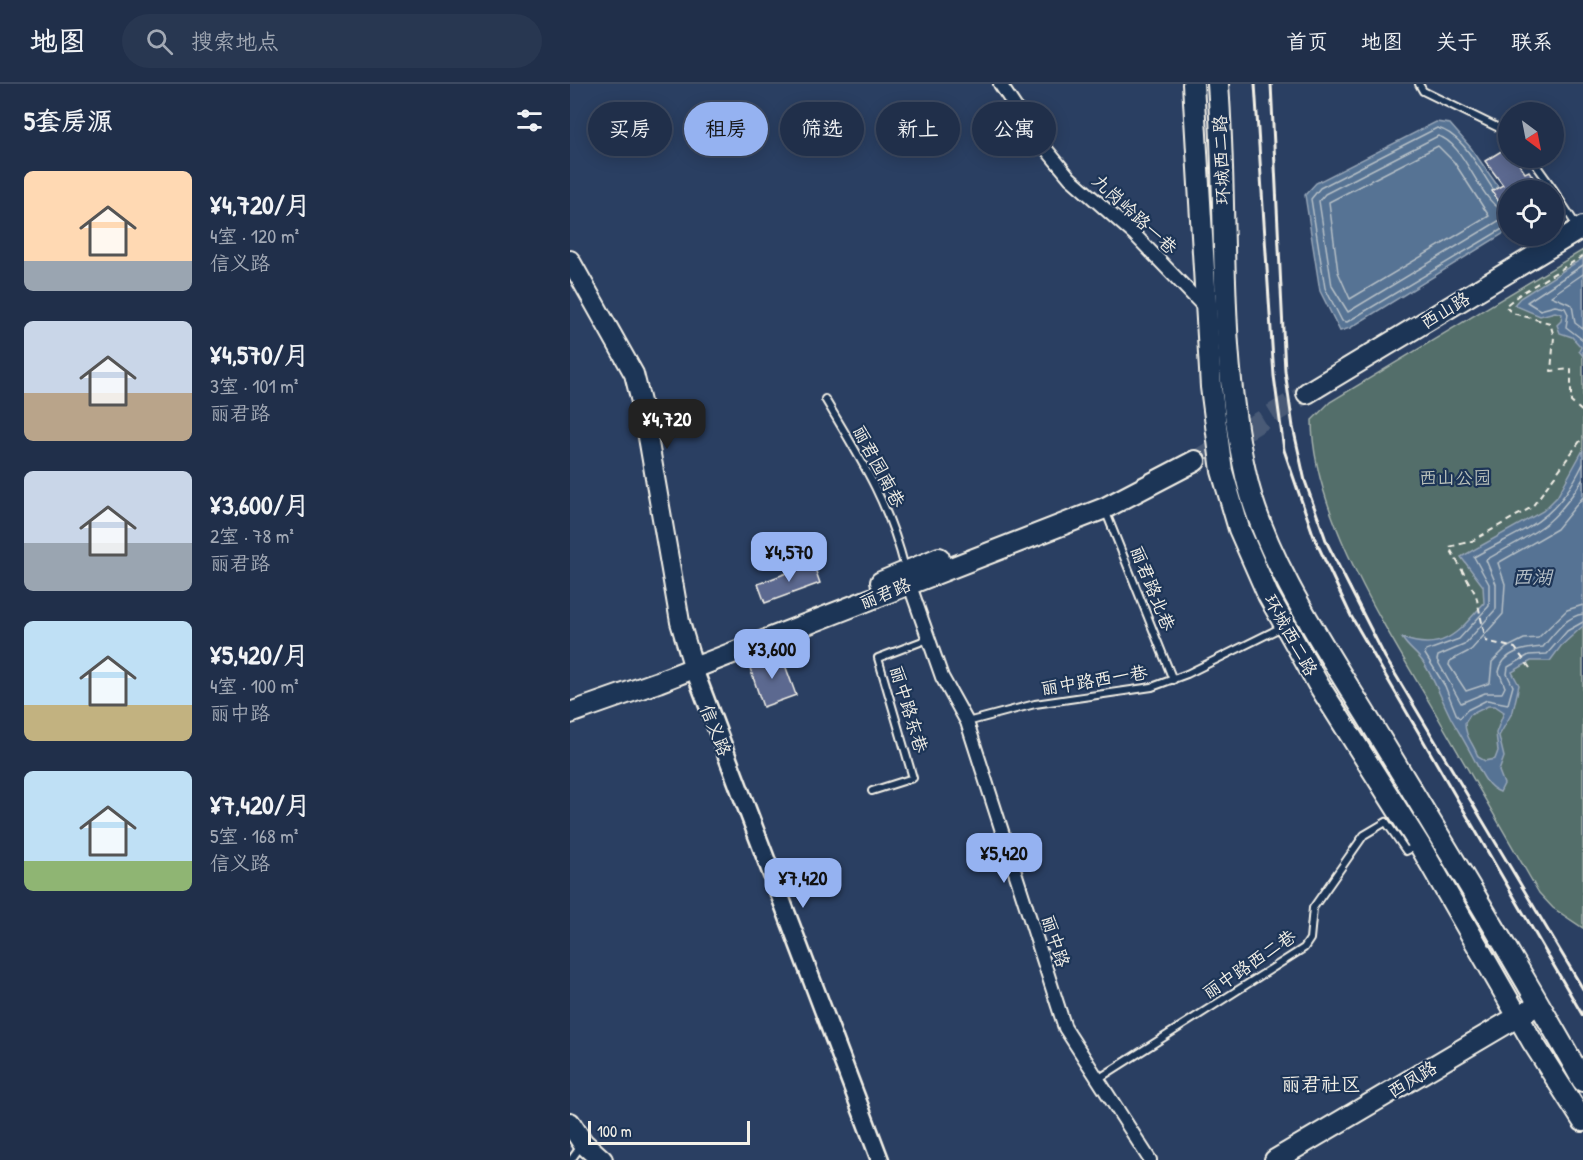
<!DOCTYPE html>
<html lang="zh">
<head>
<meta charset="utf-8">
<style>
  :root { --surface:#202f4a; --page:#283751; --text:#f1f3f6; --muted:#a2a9b5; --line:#3d4a62; --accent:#95b2f1 }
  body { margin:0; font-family:"Patrick Hand","LXGW WenKai TC",sans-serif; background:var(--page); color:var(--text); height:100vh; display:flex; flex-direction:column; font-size:22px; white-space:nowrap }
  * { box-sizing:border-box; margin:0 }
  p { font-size:20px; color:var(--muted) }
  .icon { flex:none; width:33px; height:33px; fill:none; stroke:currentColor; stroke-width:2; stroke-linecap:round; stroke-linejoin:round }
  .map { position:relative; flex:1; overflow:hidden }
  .drawer { display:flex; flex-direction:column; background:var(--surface); width:570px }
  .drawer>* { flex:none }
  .hud { position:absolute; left:18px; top:18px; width:570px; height:54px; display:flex; gap:12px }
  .needle { width:39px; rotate:148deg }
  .controls { position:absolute; left:928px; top:18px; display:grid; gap:12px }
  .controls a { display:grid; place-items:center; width:66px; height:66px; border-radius:50%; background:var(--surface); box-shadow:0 3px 15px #0003,0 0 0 2px var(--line); font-size:30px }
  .scale { position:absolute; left:18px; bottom:15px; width:162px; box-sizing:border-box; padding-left:6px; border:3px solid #f4f1e8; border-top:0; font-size:16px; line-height:21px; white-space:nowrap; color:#f4f1e8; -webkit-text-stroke:4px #1d3557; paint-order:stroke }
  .price { position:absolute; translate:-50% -51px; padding:0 14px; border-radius:12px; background:var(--accent); color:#111; font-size:20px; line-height:39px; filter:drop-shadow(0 2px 3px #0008) }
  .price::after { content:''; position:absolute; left:50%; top:36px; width:18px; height:14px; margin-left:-9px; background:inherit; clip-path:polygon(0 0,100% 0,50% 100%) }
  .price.selected { background:#222; color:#fff }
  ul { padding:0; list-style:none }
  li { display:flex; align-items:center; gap:18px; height:150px; padding:0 24px }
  li span { display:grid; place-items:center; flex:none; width:168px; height:120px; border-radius:9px; color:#555 }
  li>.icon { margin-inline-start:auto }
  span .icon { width:72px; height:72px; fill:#fffc; stroke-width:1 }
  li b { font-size:26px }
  h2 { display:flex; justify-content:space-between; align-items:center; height:72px; padding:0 24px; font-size:26px }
  .pill { padding:0 21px; border-radius:27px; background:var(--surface); box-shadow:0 3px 15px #0003,0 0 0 2px var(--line); font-size:21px; line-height:54px }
  .pill.selected { background:var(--accent); color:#111 }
  header { display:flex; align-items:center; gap:36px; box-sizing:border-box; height:84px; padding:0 30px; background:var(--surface); border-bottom:2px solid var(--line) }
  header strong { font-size:28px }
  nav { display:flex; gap:33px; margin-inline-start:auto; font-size:21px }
  .search { width:420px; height:54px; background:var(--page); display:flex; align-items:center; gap:15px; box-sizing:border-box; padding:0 21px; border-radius:33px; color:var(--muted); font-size:22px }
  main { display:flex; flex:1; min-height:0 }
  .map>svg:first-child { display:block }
  .green { fill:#536e6b; stroke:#a4b0aa; stroke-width:1.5 }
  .water { fill:#577394; stroke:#96a5b6; stroke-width:1.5; fill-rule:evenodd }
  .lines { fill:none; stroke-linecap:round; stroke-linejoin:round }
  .shore { stroke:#b5bfc6; stroke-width:1.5 }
  .building { fill:#5c6990; stroke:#f4f1e8; stroke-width:1.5 }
  .primary-tunnel { stroke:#485a76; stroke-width:20; stroke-dasharray:20 10; stroke-linecap:butt }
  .service-casing { stroke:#f4f1e8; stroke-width:10 }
  .minor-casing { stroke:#f4f1e8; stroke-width:16 }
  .tertiary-casing { stroke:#f4f1e8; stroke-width:21 }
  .secondary-casing { stroke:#f4f1e8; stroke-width:22 }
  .primary-casing { stroke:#f4f1e8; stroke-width:24 }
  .path { stroke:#f4f1e8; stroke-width:2; stroke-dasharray:6 4.5; stroke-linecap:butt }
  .service { stroke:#1d3557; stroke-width:6 }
  .minor { stroke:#1d3557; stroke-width:12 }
  .tertiary { stroke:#1d3557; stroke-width:16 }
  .secondary { stroke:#1d3557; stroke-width:18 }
  .primary { stroke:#1d3557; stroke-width:20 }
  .rail { stroke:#f4f1e8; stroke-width:3 }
  .labels { text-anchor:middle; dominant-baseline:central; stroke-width:4.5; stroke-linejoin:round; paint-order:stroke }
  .street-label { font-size:18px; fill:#f4f1e8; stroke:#1d3557 }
  .park-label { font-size:18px; fill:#bcc3bc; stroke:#1d3557 }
  .water-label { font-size:20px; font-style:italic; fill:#b5bfc6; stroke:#1d3557 }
  .neighbourhood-label { font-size:20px; fill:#f4f1e8; stroke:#1d3557 }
</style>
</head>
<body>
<header>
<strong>地图</strong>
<div class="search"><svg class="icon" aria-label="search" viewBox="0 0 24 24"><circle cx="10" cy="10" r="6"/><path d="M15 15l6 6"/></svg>搜索地点</div>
<nav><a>首页</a><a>地图</a><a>关于</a><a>联系</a></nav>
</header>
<main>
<section class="drawer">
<h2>5套房源<svg class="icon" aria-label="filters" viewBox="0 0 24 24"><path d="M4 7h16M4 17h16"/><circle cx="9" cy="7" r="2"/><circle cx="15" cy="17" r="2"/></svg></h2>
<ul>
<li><span style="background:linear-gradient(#ffd9b3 75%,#9aa5b1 0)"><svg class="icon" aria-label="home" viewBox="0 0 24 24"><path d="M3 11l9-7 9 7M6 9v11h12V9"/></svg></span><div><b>¥4,720/月</b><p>4室 · 120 m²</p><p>信义路</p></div></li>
<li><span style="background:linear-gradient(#c9d6e8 60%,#b9a48a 0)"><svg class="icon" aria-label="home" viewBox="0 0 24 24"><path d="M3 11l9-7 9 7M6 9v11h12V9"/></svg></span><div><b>¥4,570/月</b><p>3室 · 101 m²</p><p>丽君路</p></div></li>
<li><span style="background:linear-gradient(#c9d6e8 60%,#9aa5b1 0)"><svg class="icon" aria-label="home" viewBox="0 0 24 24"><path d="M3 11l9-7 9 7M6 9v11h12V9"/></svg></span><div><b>¥3,600/月</b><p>2室 · 78 m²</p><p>丽君路</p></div></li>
<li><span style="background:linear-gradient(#bfe0f5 70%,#c2b280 0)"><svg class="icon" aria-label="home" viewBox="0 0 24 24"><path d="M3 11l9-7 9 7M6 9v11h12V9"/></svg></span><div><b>¥5,420/月</b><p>4室 · 100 m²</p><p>丽中路</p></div></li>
<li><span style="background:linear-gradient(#bfe0f5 75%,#8fb573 0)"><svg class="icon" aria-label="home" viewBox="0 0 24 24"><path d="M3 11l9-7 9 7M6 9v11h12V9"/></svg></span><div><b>¥7,420/月</b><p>5室 · 168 m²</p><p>信义路</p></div></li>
</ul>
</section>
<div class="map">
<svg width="1013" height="1076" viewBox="0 0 1013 1076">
  <rect width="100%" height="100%" fill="#2a3f62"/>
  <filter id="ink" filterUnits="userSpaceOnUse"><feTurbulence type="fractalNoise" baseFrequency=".0167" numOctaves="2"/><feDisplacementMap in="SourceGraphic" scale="12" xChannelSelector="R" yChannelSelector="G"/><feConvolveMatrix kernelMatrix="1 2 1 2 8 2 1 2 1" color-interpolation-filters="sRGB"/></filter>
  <g filter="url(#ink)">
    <!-- green -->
    <path class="green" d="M1013 166V844L983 824 969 809C933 747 897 685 862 623 816 544 742 429 742 336L760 318Z"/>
    <!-- water -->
    <g class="water">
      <path d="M866 38 880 40 901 64 939 118V146L780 244 770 247 750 207 735 111 746 99Z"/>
      <path d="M1013 174V272L1009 267 1011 263 1002 253 990 249 987 241 991 237 992 230 985 228 970 232 944 221 950 214Z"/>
      <path d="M1013 366V542L991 562 980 577H961L942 588 949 601 943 627 929 652 934 673 929 687 934 700 930 708C917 703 911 689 905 677 898 663 890 650 882 636 872 617 865 596 853 578 847 569 838 564 832 554 873 569 888 549 914 519L913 502 891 473 973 427 987 413ZM918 622H925L934 628 926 649 928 667 925 675 915 677 908 673C904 660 895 653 895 639L900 631Z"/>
    </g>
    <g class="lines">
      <!-- shore -->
      <g class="shore">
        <path d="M868 62 884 78 919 132 780 215 768 188 759 118Z"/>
        <path d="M923 105C909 85 892 49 867 44L750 104 741 115 755 204 772 237 777 238 939 141"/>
        <path d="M939 128C911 126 897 59 868 52L755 110 749 117 762 202 778 228 930 136 939 134"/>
        <path d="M1013 181 957 218 970 226 985 222 995 224 998 230 996 243 1013 256"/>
        <path d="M1013 190 981 212 1002 221 1005 239 1013 245"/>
        <path d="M1013 380C984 440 956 443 904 473L919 500V522L889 555 856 567 855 570 875 602 887 632 890 634 897 626 917 616 938 620 943 602 937 590 938 583 959 571 977 570 997 547 1013 538"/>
        <path d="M1013 395C981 446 965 447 916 476L926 500V525L894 561 868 572 867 576 891 619 915 609H932L935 603 929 588C933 567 956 564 973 563 983 551 996 532 1013 530"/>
        <path d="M1013 413 987 445 928 479 935 500 933 530 901 566 880 577 879 581 896 607 920 599 922 578 936 564 954 555 968 554 997 526 1013 521"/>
      </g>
    </g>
    <!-- building -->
    <g class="building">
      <path d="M939 65V74H945L955 89 959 87 971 106H939V116L931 121 922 107 933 101 915 77 933 66 934 69Z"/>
      <path d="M243 479 250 499 195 519 188 500Z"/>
      <path d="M211 570 226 611 193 623 179 581Z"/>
    </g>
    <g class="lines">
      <!-- primary-tunnel -->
      <path class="primary-tunnel" d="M625 377 737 309"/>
      <!-- service casing -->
      <g class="service-casing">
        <g id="service">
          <path d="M849 0 853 7 939 49"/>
          <path d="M961 74 984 106"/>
          <path d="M984 107 1003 136"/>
          <path d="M255 315C290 374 318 417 335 484"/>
          <path d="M535 426 603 596"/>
          <path d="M397 638 465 620 582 603 617 590 712 543"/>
          <path d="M302 707 343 694 308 574 358 555"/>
          <path d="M528 995 734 864 740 855 743 824 794 751 816 738 836 767 846 762"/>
          <path d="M1 1076 11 1062"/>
        </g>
      </g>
      <!-- minor casing -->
      <g class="minor-casing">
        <g id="minor">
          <path d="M430 0 462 48 500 94 565 151 636 225"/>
          <path d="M339 499 372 593 397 638 495 944 580 1076"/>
        </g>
      </g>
      <!-- tertiary casing -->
      <g class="tertiary-casing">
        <path id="tertiary" d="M124 585 310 1076"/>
      </g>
      <!-- secondary casing -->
      <g class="secondary-casing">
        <path id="secondary" d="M0 176 64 290 74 330 110 538 124 585"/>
      </g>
      <!-- primary casing -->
      <g class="primary-casing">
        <g id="primary">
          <path d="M623 0 641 303 652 387 669 445 698 511 748 600 849 760 962 957 1013 1037"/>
          <path d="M648 0C658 131 647 263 676 392 695 477 759 570 804 644 875 761 946 878 1013 997"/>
          <path d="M737 309 1013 143"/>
          <path d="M311 498 369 474"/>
          <path d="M0 629 88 598 535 424 625 377"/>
          <path d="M0 1039 13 1059 32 1076"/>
          <path d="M705 1076 959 926"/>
        </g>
      </g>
      <!-- path -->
      <g class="path">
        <path d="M1013 172 950 210 935 222 942 229 980 239 984 253 981 287 1001 285V318L1013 328"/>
        <path d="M960 584 945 564 916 557 906 511 879 463 902 457 962 423 1013 353"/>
      </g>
      <!-- service -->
      <use href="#service" class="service"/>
      <!-- minor -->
      <use href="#minor" class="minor"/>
      <!-- tertiary -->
      <use href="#tertiary" class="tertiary"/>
      <!-- secondary -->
      <use href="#secondary" class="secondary"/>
      <!-- primary -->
      <use href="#primary" class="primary"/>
      <!-- rail -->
      <g class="rail">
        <path d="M685 0 704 292 714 366 744 453 781 532 1013 932"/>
        <path d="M701 0 715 287 723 343 735 397 757 459 815 573 1013 905"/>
      </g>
    </g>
  </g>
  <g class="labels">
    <!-- street labels -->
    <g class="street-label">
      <text transform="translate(651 76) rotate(-92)">环城西二路</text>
      <text transform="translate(565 130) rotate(43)">九岗岭路一巷</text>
      <text transform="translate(875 226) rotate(-31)">西山路</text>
      <text transform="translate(309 382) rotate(62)">丽君园南巷</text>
      <text transform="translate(583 504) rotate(68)">丽君路北巷</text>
      <text transform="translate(315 509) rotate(-22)">丽君路</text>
      <text transform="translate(721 551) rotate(61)">环城西二路</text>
      <text transform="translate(524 596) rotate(-9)">丽中路西一巷</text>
      <text transform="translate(339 625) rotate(73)">丽中路东巷</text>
      <text transform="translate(146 646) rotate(68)">信义路</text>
      <text transform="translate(486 857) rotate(72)">丽中路</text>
      <text transform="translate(679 880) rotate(-34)">丽中路西二巷</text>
      <text transform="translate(842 995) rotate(-31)">西凤路</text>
    </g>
    <!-- park labels -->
    <g class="park-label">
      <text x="885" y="393">西山公园</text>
    </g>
    <!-- water labels -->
    <g class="water-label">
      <text x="962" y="492">西湖</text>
    </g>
    <!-- neighbourhood labels -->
    <g class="neighbourhood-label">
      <text x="751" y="999">丽君社区</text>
    </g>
  </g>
</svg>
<div class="controls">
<a><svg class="needle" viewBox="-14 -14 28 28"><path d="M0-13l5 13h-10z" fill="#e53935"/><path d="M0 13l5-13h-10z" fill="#a2a9b5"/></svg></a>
<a><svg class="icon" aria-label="locate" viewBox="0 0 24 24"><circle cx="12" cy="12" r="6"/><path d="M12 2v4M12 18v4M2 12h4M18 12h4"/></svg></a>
</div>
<div class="scale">100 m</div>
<b class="price selected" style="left:97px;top:366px">¥4,720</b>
<b class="price" style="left:219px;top:499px">¥4,570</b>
<b class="price" style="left:202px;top:596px">¥3,600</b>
<b class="price" style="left:434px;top:800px">¥5,420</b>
<b class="price" style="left:233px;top:825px">¥7,420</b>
<div class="hud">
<a class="pill">买房</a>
<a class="pill selected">租房</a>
<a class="pill">筛选</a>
<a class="pill">新上</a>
<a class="pill">公寓</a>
</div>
</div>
</main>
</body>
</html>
